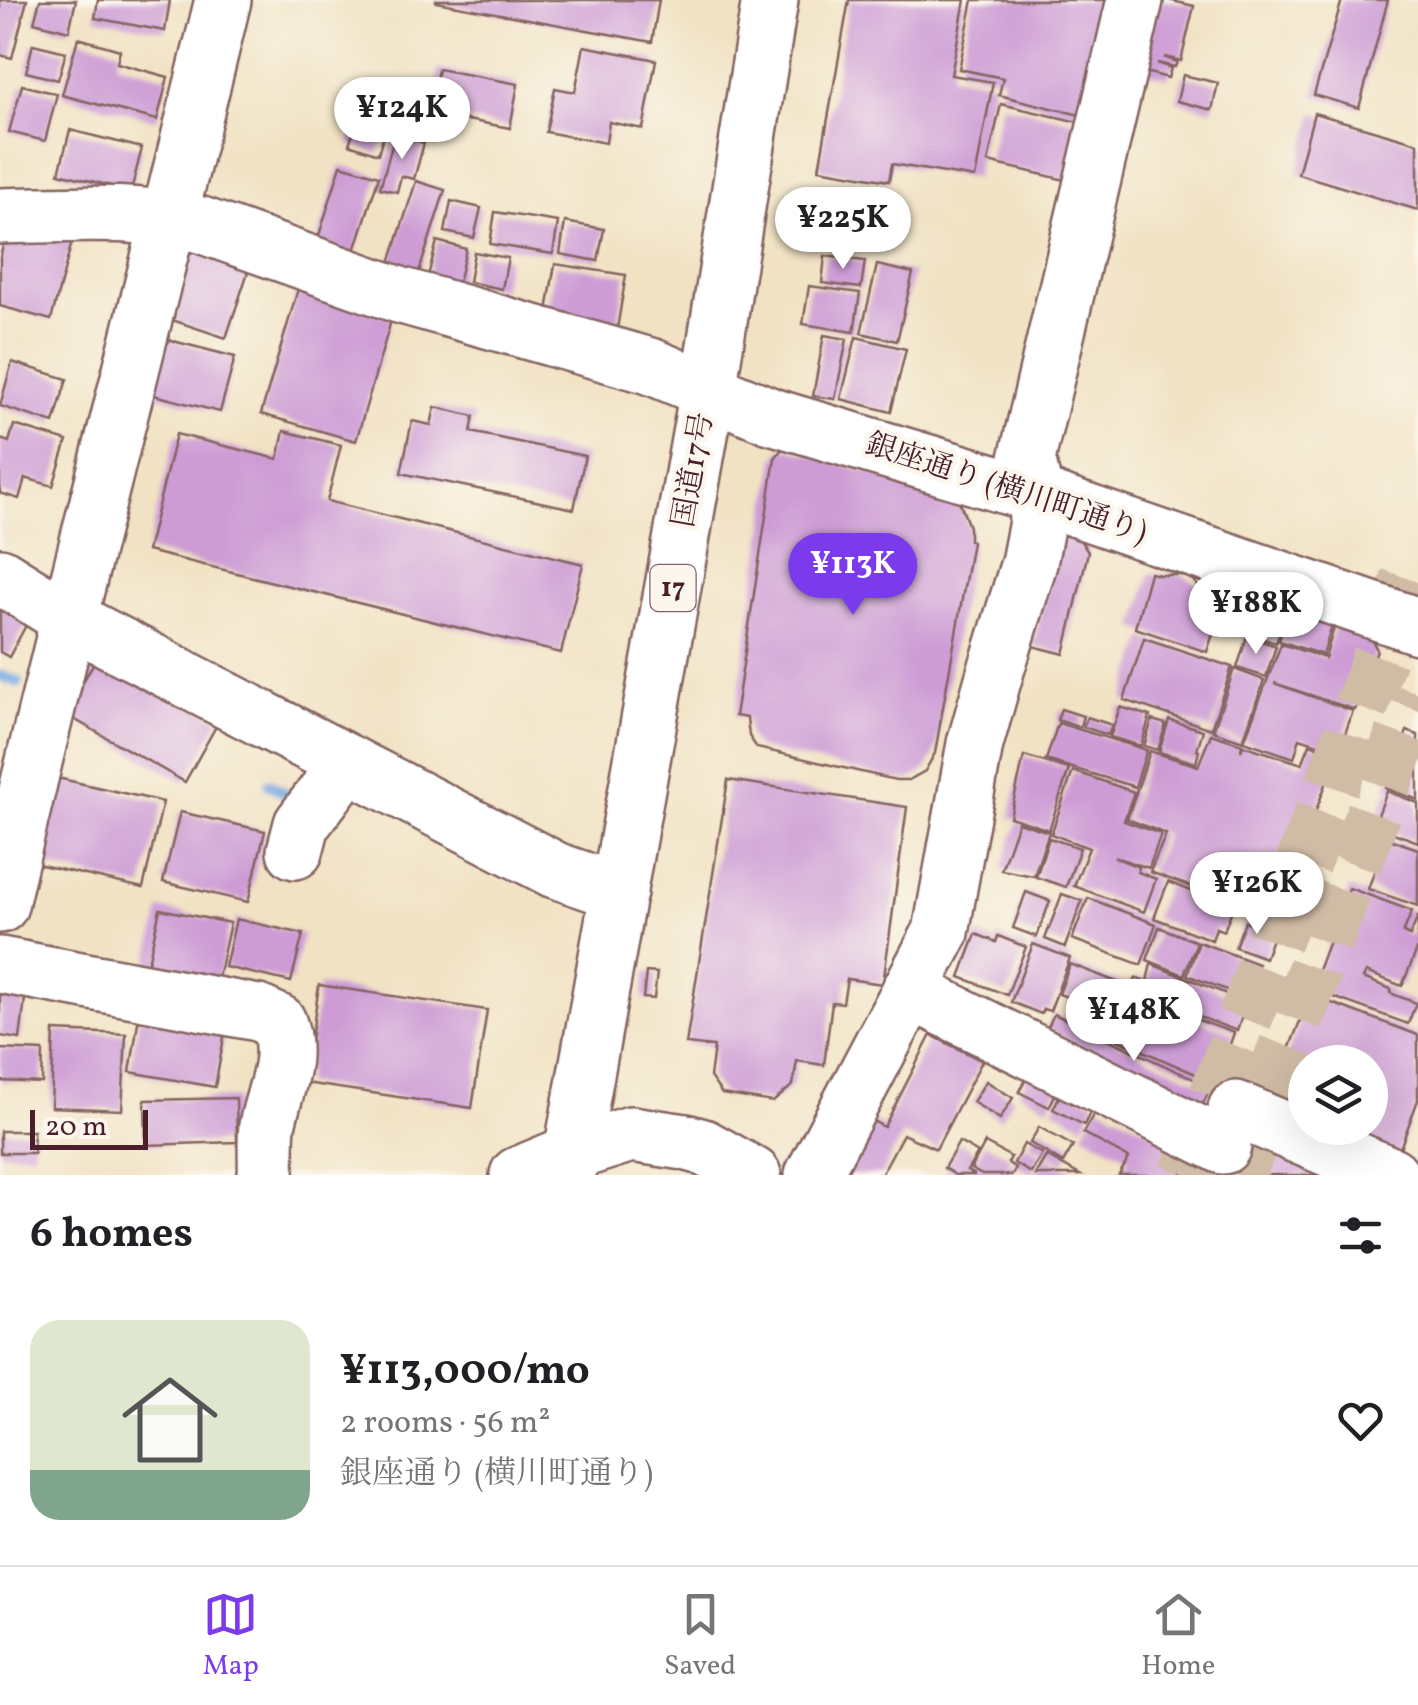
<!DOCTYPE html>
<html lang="en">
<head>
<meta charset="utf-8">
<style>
  :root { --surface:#fff; --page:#f6f6f6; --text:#202124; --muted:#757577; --line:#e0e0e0; --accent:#7c3aed }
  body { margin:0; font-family:Vollkorn,"Noto Serif JP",serif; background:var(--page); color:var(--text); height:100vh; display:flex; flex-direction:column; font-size:38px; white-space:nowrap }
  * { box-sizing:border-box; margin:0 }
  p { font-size:32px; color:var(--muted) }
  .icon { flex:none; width:55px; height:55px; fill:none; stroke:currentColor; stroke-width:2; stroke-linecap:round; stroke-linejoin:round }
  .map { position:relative; height:1175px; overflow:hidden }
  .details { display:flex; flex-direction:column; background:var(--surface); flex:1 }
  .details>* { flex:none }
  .buttons { position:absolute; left:1288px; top:1045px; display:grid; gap:20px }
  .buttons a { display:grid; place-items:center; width:100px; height:100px; border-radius:50%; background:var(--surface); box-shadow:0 10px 40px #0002; font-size:50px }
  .scale { position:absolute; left:30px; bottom:25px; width:118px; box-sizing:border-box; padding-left:10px; border:5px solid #4a1f2b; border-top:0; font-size:28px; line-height:35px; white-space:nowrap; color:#4a1f2b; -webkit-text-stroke:8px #fbf7ec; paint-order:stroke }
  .price { position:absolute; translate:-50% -85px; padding:0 22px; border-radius:35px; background:#fff; color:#222; font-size:32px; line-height:65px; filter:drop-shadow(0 2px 5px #0008) }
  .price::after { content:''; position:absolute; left:50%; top:60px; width:30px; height:22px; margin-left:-15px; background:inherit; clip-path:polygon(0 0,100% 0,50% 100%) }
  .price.active { background:var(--accent); color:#fff }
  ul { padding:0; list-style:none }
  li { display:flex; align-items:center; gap:30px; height:250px; padding:0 30px }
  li+li { border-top:2px solid var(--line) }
  li span { display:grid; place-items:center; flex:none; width:280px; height:200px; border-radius:30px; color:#555 }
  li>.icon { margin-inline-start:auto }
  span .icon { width:120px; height:120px; fill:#fffc; stroke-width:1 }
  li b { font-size:42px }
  h2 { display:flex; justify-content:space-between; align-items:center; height:120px; padding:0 30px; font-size:42px }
  .menu { display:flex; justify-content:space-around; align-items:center; height:140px; border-top:2px solid var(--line); background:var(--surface); font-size:28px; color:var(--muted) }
  .menu a { display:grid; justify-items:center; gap:5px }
  .menu .active { color:var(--accent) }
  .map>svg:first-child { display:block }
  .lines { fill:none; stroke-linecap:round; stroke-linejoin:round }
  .stream { stroke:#78a9e3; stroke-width:11 }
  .building { fill:#cd9cd5 }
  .minor-tunnel { stroke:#d0bba5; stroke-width:55; stroke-dasharray:55 28; stroke-linecap:butt }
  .minor-casing { stroke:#846360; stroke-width:60 }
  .highway-casing { stroke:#846360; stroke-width:60 }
  .minor { stroke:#fff; stroke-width:55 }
  .highway { stroke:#fff; stroke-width:55 }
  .labels { text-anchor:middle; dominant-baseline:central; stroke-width:9; stroke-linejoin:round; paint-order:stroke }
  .shield { fill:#fbf7ec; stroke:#7f6065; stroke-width:2.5 }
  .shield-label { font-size:28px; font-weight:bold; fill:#4a1f2b }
  .street-label { font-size:30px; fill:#4a1f2b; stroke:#fbf7ec }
</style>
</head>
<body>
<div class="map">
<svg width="1418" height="1175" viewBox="0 0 1418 1175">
  <rect width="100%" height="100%" fill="#fbf7ec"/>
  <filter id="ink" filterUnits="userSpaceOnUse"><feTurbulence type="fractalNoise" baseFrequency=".01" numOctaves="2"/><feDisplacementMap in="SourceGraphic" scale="20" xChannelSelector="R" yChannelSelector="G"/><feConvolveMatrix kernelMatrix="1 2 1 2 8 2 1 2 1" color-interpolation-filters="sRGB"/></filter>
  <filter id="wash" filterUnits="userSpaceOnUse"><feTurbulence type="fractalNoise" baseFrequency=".0048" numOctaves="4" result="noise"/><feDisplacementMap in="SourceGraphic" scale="40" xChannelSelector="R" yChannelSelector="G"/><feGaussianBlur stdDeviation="2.25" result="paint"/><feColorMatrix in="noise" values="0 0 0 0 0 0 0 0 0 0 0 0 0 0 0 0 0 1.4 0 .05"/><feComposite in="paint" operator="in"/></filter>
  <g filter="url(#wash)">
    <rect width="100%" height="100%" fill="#f1e2c3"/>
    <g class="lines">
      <!-- stream -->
      <g class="stream">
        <path d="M0 676 18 682"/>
        <path d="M269 784 294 798"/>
      </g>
    </g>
    <g id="blocks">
      <!-- building -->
      <g class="building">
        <path d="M0 0H27L12 58 0 55Z"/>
        <path d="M40 0H76L69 31 34 22Z"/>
        <path d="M98 0H170L165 31 95 18Z"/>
        <path d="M436 0H659L652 42 436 2Z"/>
        <path d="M849 0H965L951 75 993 82 975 178 892 164 889 181 819 169Z"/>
        <path d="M973 0H1116L1088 117 999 95 1003 78 959 69Z"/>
        <path d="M1156 0H1168L1194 6 1181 61 1164 57 1177 62 1175 67 1157 63 1171 68 1168 78 1145 72Z"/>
        <path d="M1342 0H1388L1359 108 1314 95Z"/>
        <path d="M78 38 120 50 117 63 168 77 157 120 62 95Z"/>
        <path d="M33 44 66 52 58 80 26 72Z"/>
        <path d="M584 46 656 60 643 129 609 122 606 143 546 132 555 88 575 92Z"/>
        <path d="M438 69 518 84 510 128 430 113Z"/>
        <path d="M1183 75 1218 83 1212 110 1177 101Z"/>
        <path d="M22 85 57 94 45 141 9 132Z"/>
        <path d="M1001 104 1087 124 1074 182 988 162Z"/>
        <path d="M1314 113 1418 143V210L1298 174Z"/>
        <path d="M356 124 384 134 378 154 349 144Z"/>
        <path d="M70 130 142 148 131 191 59 173Z"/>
        <path d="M395 135 424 143 414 179 401 176 397 192 380 188Z"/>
        <path d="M341 165 379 176 353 257 316 245Z"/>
        <path d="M416 181 445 190 418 275 389 266Z"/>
        <path d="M451 201 481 208 474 238 445 232Z"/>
        <path d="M495 212 558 222 553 254 490 244Z"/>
        <path d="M10 221 73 238 51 320 0 306V257Z"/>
        <path d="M565 222 604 229 598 261 560 254Z"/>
        <path d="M437 241 466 249 457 288 427 280Z"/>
        <path d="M174 244 249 269 226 338 151 313Z"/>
        <path d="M474 252 508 258 502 289 469 282Z"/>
        <path d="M825 256 865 261 861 288 822 283Z"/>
        <path d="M555 264 626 275 617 329 546 317Z"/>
        <path d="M877 265 913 273 897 341 861 333Z"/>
        <path d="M809 286 860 293 854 332 803 324Z"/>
        <path d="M298 289 392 317 356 441 261 414Z"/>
        <path d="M150 335 235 357 220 412 135 390Z"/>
        <path d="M824 335 847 339 835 399 813 396Z"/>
        <path d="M856 337 906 349 891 412 841 399Z"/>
        <path d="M12 362 67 379 54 423 0 406Z"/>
        <path d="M435 407 474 416 471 432 585 456 574 509 401 473 412 421 431 425Z"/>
        <path d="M14 425 67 441 53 486 25 478 19 499 0 493V439L9 442Z"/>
        <path d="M284 431 341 445 327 501 583 564 561 653 147 551 176 434 278 459Z"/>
        <path d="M782 449H790L952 496 960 503 969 527V540L972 542 935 753 925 771 909 780H896L757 748 749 736 747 718 735 716 775 458Z"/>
        <path d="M1064 532 1077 535 1088 552 1064 654 1033 646 1060 535Z"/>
        <path d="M1150 573 1160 575H1182L1194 581 1200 589 1225 597 1207 652 1135 628Z"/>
        <path d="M1251 593 1288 605 1276 643 1239 631Z"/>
        <path d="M0 597 32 614 9 657 0 652Z"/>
        <path d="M1290 605 1334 619 1323 655 1279 641Z"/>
        <path d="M1336 621 1367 630 1377 650 1355 710 1274 683 1353 711 1339 751 1300 738 1294 758 1244 741 1281 644 1325 658Z"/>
        <path d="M1247 636 1276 646 1266 677 1237 668Z"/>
        <path d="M1144 638 1232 667 1211 729 1124 700Z"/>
        <path d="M100 652 220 719 185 782 65 714Z"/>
        <path d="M1234 669 1264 680 1243 741 1213 731Z"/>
        <path d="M1120 707 1150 716 1141 746 1110 737Z"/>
        <path d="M1061 709 1083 716 1080 727 1057 720Z"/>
        <path d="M1087 717 1112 725 1108 735 1083 727Z"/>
        <path d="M1152 720 1166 724 1158 750 1144 746Z"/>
        <path d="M1169 720 1203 730 1197 750 1199 751 1196 763 1159 752Z"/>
        <path d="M1058 723 1147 750 1135 787 1046 760Z"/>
        <path d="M1407 731 1418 735V800L1386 788Z"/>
        <path d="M1211 734 1242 744 1241 751 1243 745 1302 764 1310 744 1338 753 1303 844 1278 918 1150 872 1166 834 1127 819 1150 751 1198 766Z"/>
        <path d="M1024 756 1069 769 1049 830 1010 817Z"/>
        <path d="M1073 771 1134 792 1124 821 1161 834 1149 868 1114 857 1139 867 1138 872 1156 879 1144 912 1074 886 1089 848 1051 834Z"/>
        <path d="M35 773 163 802 143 888 15 859Z"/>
        <path d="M728 780 907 807 883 984 847 979 843 1003 832 1002 824 1065 797 1061 793 1085 773 1102 722 1094 710 1077 714 1047 686 1044Z"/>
        <path d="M1387 791 1418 803V842L1374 826Z"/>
        <path d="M180 812 265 831 248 902 163 882Z"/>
        <path d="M1018 822 1049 832 1034 876 1001 870Z"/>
        <path d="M1049 838 1080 848 1066 887 1036 877Z"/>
        <path d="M1386 838 1418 849V906L1368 889Z"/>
        <path d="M1168 882 1233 907 1224 931 1216 928 1212 940 1154 918Z"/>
        <path d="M1349 888 1412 911 1403 933 1410 936 1418 916V947L1402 986 1366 972 1363 978 1391 989 1390 993 1416 1003 1408 1024 1311 989Z"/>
        <path d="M1026 892 1050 901 1037 937 1013 928Z"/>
        <path d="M1062 894 1082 901 1065 947 1045 939Z"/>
        <path d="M1088 898 1156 924 1141 965 1072 939Z"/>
        <path d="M160 909 230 923 217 982 147 967Z"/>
        <path d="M1256 916 1277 925 1265 958 1235 947 1245 921 1253 924Z"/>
        <path d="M236 919 303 934 291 982 225 967Z"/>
        <path d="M1159 927 1197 942 1184 975 1147 960Z"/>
        <path d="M976 934 996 942 998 936 1026 947 1007 995 960 977Z"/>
        <path d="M1199 942 1258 964 1245 997 1187 975Z"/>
        <path d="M1033 944 1070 958 1050 1011 1043 1009 1041 1014 1011 1002Z"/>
        <path d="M1070 964 1130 987 1119 1017 1059 994Z"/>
        <path d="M1151 964 1247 1002 1237 1031 1155 1000 1147 981Z"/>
        <path d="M646 972 657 973 654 999 643 998Z"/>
        <path d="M1136 978 1144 981 1149 1002 1234 1033 1216 1083 1118 1040 1134 989 1132 988Z"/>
        <path d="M319 985 487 1010 472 1108 305 1083Z"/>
        <path d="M0 988 26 991 20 1039 0 1036Z"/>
        <path d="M1310 995 1418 1035V1100L1398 1154 1326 1128H1370V1062H1305V1120L1285 1113 1273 1091Z"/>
        <path d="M1054 1014 1211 1087 1199 1112 1047 1029Z"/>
        <path d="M139 1016 225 1032 215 1087 130 1072Z"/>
        <path d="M54 1031 126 1034 122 1110 51 1107Z"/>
        <path d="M931 1035 982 1061 936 1149 903 1134 881 1175H839L869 1119 884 1127Z"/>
        <path d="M0 1049 43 1051 42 1083 0 1081Z"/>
        <path d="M1031 1070 1060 1085 1049 1107 1019 1092Z"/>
        <path d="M986 1081 1013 1098 1000 1119 973 1102Z"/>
        <path d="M1064 1087 1095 1102 1084 1125 1053 1109Z"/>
        <path d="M236 1098 237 1142 146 1145 145 1100Z"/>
        <path d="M1099 1105 1190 1152 1181 1175H1119L1129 1158 1083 1133Z"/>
        <path d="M1039 1127 1073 1146 1063 1163 1030 1143Z"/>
        <path d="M0 1131H33L34 1153H0Z"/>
        <path d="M959 1142 978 1153 967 1171 975 1175H955L944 1168Z"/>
        <path d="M985 1143 1011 1157 1008 1163 1016 1168 1012 1175H982L971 1169Z"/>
        <path d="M1271 1143 1322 1175H1243L1252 1153Z"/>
        <path d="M1024 1144 1042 1154 1031 1173 1014 1163Z"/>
        <path d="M1046 1156 1080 1175H1035Z"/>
      </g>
    </g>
  </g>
  <g filter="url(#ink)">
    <use href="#blocks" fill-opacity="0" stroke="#846360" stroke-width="2.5"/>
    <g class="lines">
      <!-- minor-tunnel -->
      <g class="minor-tunnel">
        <path d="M1187 1175 1418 554"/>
        <path d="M1238 1175 1418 693"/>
      </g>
      <!-- minor casing -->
      <g class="minor-casing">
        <g id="minor">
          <path d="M0 216C67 215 135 209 201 225L399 295 650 366 771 416 1036 495 1418 626"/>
          <path d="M0 576 69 619 555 870 619 892"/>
          <path d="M295 851 302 824 348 763"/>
          <path d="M0 905C70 602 150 302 223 0"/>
          <path d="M0 965 258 1013 278 1022C292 1059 274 1090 267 1126 265 1142 267 1159 266 1175"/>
          <path d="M910 991 1223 1146"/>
          <path d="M1236 1109 1391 1175"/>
          <path d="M518 1175 571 1153 631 1134 685 1142 703 1147 753 1175"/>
          <path d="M813 1175 941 932 975 744 993 680 1029 563 1037 522 1036 495 1027 459 1135 0"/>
        </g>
      </g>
      <!-- highway casing -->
      <g class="highway-casing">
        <path id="highway" d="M568 1175 708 390 770 0"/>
      </g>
      <!-- minor -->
      <use href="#minor" class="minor"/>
      <!-- highway -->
      <use href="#highway" class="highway"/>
    </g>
  </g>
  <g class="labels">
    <!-- shield labels -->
    <rect class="shield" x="650.5" y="565" width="45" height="46" rx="8"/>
    <g class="shield-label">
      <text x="673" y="588">17</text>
    </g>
    <!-- street labels -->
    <g class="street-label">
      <text transform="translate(694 470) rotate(-80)">国道17号</text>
      <text transform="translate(1006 489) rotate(18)">銀座通り (横川町通り)</text>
    </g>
  </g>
</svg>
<div class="buttons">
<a><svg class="icon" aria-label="layers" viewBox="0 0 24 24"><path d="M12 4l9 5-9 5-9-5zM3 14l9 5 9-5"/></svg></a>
</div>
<div class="scale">20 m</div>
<b class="price" style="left:402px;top:162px">¥124K</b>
<b class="price" style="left:843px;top:272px">¥225K</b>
<b class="price active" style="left:853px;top:618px">¥113K</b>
<b class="price" style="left:1256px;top:657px">¥188K</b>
<b class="price" style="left:1257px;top:937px">¥126K</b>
<b class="price" style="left:1134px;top:1064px">¥148K</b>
</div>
<section class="details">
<h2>6 homes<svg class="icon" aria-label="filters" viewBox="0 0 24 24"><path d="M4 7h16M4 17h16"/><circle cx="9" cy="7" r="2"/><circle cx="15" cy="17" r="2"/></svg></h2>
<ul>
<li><span style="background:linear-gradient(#dfe7d0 75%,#7fa58c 0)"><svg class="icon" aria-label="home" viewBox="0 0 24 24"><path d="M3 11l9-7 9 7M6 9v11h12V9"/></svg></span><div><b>¥113,000/mo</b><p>2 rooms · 56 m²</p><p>銀座通り (横川町通り)</p></div><svg class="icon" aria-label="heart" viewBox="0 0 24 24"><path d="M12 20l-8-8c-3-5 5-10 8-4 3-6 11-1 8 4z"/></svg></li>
</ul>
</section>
<nav class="menu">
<a class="active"><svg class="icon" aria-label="map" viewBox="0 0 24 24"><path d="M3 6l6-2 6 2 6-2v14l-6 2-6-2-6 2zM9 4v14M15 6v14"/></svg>Map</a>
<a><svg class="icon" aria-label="saved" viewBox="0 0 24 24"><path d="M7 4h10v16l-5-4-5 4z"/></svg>Saved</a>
<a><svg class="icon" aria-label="home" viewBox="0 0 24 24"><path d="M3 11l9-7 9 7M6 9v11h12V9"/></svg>Home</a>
</nav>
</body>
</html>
